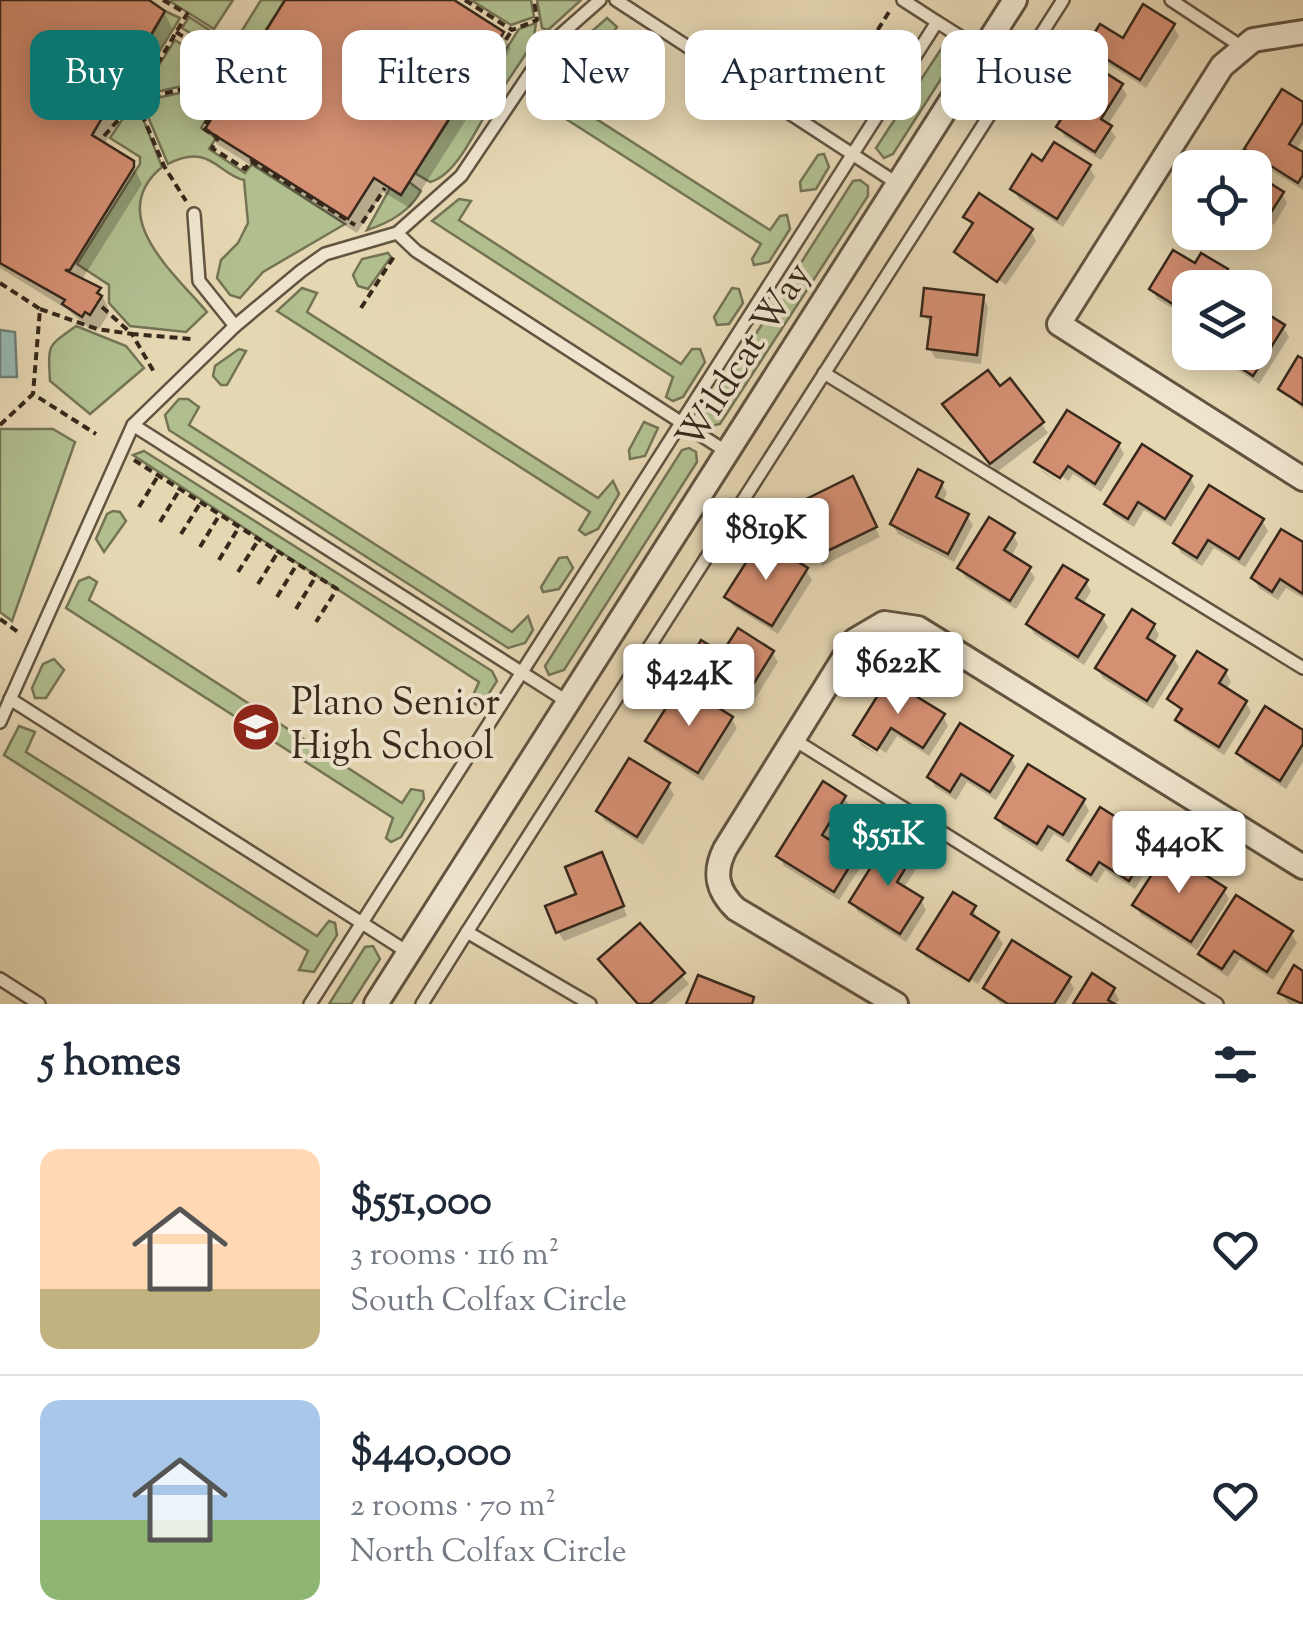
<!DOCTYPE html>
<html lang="en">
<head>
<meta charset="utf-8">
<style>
  :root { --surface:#fff; --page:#f2f2f3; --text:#1f2937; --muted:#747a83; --line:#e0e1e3; --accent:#0f766e }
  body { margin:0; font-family:"Sorts Mill Goudy",serif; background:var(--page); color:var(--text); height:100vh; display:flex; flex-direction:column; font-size:38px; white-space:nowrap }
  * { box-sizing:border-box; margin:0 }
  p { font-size:32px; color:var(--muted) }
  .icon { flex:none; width:55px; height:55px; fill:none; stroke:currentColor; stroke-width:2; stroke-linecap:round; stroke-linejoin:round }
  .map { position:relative; height:1004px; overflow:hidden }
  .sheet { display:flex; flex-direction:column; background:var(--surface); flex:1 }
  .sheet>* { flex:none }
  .guide { position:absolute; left:30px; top:30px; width:1245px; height:90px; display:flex; gap:20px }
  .tools { position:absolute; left:1172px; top:150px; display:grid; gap:20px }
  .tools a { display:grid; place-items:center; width:100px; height:100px; border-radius:20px; background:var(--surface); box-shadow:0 5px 25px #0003; font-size:50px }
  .price { position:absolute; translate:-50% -85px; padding:0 22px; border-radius:10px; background:#fff; color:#222; font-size:32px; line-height:65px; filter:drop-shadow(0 2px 5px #0008) }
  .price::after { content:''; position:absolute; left:50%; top:60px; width:30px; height:22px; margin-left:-15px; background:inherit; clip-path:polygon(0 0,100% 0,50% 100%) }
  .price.current { background:var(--accent); color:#fff }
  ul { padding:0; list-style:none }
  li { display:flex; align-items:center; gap:30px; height:250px; padding:0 40px }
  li+li { border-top:2px solid var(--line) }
  li span { display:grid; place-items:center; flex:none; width:280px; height:200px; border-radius:20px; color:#555 }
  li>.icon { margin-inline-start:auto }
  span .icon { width:120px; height:120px; fill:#fffc; stroke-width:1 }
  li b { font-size:42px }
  h2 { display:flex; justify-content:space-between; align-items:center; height:120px; padding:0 40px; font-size:42px }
  .tag { padding:0 35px; border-radius:20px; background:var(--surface); box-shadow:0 5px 25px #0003; font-size:35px; line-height:90px }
  .tag.current { background:var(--accent); color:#fff }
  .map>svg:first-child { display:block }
  .green { fill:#b1bf8f; stroke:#747455; stroke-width:2.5 }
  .water { fill:#96b9b1; stroke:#707f75; stroke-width:2.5 }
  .shadow { fill:#0003 }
  .building { fill:#d58f73; stroke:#36281b; stroke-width:2.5 }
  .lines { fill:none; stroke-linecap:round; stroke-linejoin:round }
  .lane-casing { stroke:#625441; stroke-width:16 }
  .street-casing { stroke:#625441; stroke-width:28 }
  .path { stroke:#36281b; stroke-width:4; stroke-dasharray:8 5; stroke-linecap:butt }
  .lane { stroke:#efe5ce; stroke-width:11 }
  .street { stroke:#efe5ce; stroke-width:22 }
  .labels { text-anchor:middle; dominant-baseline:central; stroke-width:8; stroke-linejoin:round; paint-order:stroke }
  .street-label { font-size:38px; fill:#36281b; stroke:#efe5ce }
  .poi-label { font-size:38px; fill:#36281b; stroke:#efe5ce; text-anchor:start }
</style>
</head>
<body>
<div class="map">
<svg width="1303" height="1004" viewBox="0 0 1303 1004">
  <rect width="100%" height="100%" fill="#e6d7b3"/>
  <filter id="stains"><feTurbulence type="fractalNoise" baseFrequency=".002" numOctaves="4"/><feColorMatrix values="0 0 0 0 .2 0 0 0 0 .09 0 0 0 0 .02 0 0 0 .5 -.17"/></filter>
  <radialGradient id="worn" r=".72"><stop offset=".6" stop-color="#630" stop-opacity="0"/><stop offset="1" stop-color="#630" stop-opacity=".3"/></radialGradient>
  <!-- green -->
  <g class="green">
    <path d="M168 0H233L214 29Z"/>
    <path d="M261 0H285L246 61 240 57 236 63 182 28 189 17 233 45Z"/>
    <path d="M471 0H531L534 17 511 25Z"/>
    <path d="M537 0H581L548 30 542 28Z"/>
    <path d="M165 11 180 18 132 96 122 88Z"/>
    <path d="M607 18 617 27 598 56 593 57 581 41Z"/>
    <path d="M536 23 533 43 499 94 488 97 480 90 519 29Z"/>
    <path d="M175 40 230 75 139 96Z"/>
    <path d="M945 43 951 52 942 65 948 68 893 154 884 158 876 148Z"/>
    <path d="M560 70 572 77 562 97 770 230 780 216 787 215 790 229 769 262 754 265 752 259 761 244 530 96 545 73Z"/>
    <path d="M229 82 201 128 216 138 209 149 245 173 252 164 345 224 263 272 240 298 230 295 217 278 221 260 238 243 248 223 244 180C219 175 210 142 168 164L143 105 148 100Z"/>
    <path d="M468 90 485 101 488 110C475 132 455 176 430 182L415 173Z"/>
    <path d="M132 105 140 111 162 167C104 215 174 273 207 312L186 332 130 326 109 303V285L77 264 140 164V157L110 138Z"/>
    <path d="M824 154 829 167 816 189 801 191 800 182 818 155Z"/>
    <path d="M860 180 868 186V196L720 424 711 426 705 414 853 181Z"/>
    <path d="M409 182 421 191C410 211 389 223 367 230L390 188 401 195Z"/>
    <path d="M459 199 471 201 459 220 681 364 692 349H700L705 362 683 397 673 401 666 397 673 377 432 221Z"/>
    <path d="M388 253 391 257 368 289 358 286 353 275 362 259Z"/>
    <path d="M302 288 317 293 307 312 598 498 613 481 619 494 598 529 585 535 579 530 590 512 277 311Z"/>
    <path d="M732 288 739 289 743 303 729 324 717 325 714 317Z"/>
    <path d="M76 326 126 346 144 368 90 414 50 381C48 343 47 347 76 326Z"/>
    <path d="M239 349 246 351 227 385H221L213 376 215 366Z"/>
    <path d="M179 399H188L199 407 189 425 512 632 528 616 533 630 525 643 508 648 169 430 165 415Z"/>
    <path d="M644 422 658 428 645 456 630 459 629 450Z"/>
    <path d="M0 429H53L75 442 12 621 0 612Z"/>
    <path d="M689 448 696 452 697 462 564 670 549 675 545 666 682 450Z"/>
    <path d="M144 451 492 671 497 681 481 706 470 702 479 682 133 455Z"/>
    <path d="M113 511 120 512 126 521 104 552 96 539 107 514Z"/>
    <path d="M567 557 573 568 559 589 543 592 541 587 559 558Z"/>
    <path d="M89 577 97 582 89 600 402 803 411 789 423 791 424 799 401 837 391 842 386 838 393 818 66 608 79 581Z"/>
    <path d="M54 659 64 670 46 698H35L32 688 43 664Z"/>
    <path d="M19 726 35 732 26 752 317 936 329 921 335 923 337 935 314 972 299 970 308 951 4 755Z"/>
    <path d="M373 946 380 959 351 1004H329L365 947Z"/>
  </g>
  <!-- water -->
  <path class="water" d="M0 330 15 332 17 377H0Z"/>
  <!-- shadow -->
  <g class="shadow">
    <path d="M0 0H144L164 12 172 28 104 145 132 163 142 184 81 281 99 290 107 305 109 313 99 329 94 326 91 330 68 310 0 268Z"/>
    <path d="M289 0H449L503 34 511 49 410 208 383 192 357 233 217 144 208 129Z"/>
    <path d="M1173 26 1179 36 1146 88 1095 56 1089 46Z"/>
    <path d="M1064 78 1121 86 1127 95 1107 126 1116 137 1101 160 1065 137 1059 127 1080 94Z"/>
    <path d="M1303 105V139L1296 151 1303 155V190L1252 159 1247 149Z"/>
    <path d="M1043 164 1089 167 1095 177 1063 227 1019 199 1013 189Z"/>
    <path d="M1255 177 1282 194 1287 203 1274 225 1258 215 1255 221Z"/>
    <path d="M966 217 1031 231 1036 241 1006 285 961 254V260L956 252 973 228Z"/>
    <path d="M1227 232H1248L1242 242Z"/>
    <path d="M1195 267 1226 271 1231 281 1227 288H1190V319L1157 299 1152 289Z"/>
    <path d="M983 297 988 307 981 364 935 358 930 349 933 325 923 315Z"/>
    <path d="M1255 309 1283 327 1289 337 1259 384 1210 352H1255Z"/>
    <path d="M1303 362V409L1281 389Z"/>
    <path d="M1010 381 1048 433 997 472 951 414Z"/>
    <path d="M1119 445 1124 454 1101 492 1073 474 1069 481 1042 464V470L1066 487 1043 472 1037 462Z"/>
    <path d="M1190 477 1195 487 1171 527 1144 510 1134 527 1113 514 1107 504Z"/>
    <path d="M942 484 947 493 942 503 967 516 973 525 954 562 898 534 892 524Z"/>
    <path d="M857 489 880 537 822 566 793 508Z"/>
    <path d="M1262 521 1268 531 1245 567 1214 548 1202 566 1181 553 1176 543Z"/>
    <path d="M1013 535 1018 544 1011 557 1029 569 1035 578 1016 609 966 578 960 568Z"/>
    <path d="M1303 545V598L1286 588 1278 600 1259 588 1253 578Z"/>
    <path d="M806 570 812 580 778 634 733 606 727 597Z"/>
    <path d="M1086 582 1091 591 1083 605 1102 617 1108 627 1084 665 1034 634 1029 624Z"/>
    <path d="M1154 625 1159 635 1153 645 1173 657 1179 667 1153 709 1103 678 1097 668Z"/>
    <path d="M772 652 778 662 750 707 696 673 690 664Z"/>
    <path d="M1226 672 1231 682 1226 690 1246 702 1251 712 1224 755 1184 729 1178 720 1182 713 1170 699Z"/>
    <path d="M943 716 948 726 929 756 897 736 886 753 860 736V742L883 758 861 745 856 735Z"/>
    <path d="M731 718 737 728 703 781 654 750 648 741Z"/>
    <path d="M1303 733V762L1286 789 1245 763 1239 753Z"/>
    <path d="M1011 758 1016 767 996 800 967 782 956 800 935 787 930 777Z"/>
    <path d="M668 785 674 795 643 845 605 821 599 811Z"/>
    <path d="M844 797 850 807 828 842 854 858 860 868 839 900 784 866 779 856Z"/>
    <path d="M1084 801 1089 811 1069 843 1054 834 1042 852 1003 828 998 818Z"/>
    <path d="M1152 842 1157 852 1135 889 1105 870 1097 883 1076 870 1070 860Z"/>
    <path d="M912 856 918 866 903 889 921 900 926 910 906 942 858 912 852 902Z"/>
    <path d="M607 865 627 916 564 941 558 932 579 896Z"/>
    <path d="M1224 890 1229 899 1197 950 1141 915 1135 905Z"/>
    <path d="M974 908 977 922 997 934 1003 944 978 984 925 950V956L975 989 926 958 920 949Z"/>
    <path d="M639 926 689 984 666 1004H638L602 960Z"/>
    <path d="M1291 933 1297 943 1273 980 1240 959 1228 977 1207 963 1201 954Z"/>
    <path d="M1303 974V1004H1289L1281 993Z"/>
    <path d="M1069 979 1074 989 1065 1004H1001L985 988Z"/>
    <path d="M1114 990 1119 1000 1116 1004H1076Z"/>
  </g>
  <!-- building -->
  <g class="building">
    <path d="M0 0H149L165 11 92 135 134 161V167L70 270H65L101 288 97 293 102 296 90 315 85 312 82 317 62 304 65 300 0 263Z"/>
    <path d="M285 0H454L504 32 401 195 374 178 348 219 205 129Z"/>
    <path d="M1143 4 1175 24 1140 80 1086 46 1100 24 1123 38Z"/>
    <path d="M1076 54 1123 84 1101 119 1112 126 1095 152 1056 127 1080 90 1061 78Z"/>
    <path d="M1282 89 1303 102V122L1289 144 1303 152V175L1298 183 1244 149Z"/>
    <path d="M1054 142 1091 165 1057 219 1010 189 1032 154 1042 161Z"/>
    <path d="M1255 174 1284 192 1268 217 1255 209Z"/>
    <path d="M979 193 1033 229 997 282 954 252 973 223 963 217Z"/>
    <path d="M1173 250 1195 263 1201 253 1228 269 1216 288H1190V315L1149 289Z"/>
    <path d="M924 288 984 295 977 355 927 349 931 317 921 316Z"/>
    <path d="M1255 306 1285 325 1253 376 1217 352H1255Z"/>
    <path d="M1298 356 1303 359V405L1278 389Z"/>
    <path d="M988 370 1000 386 1010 378 1044 422 990 464 942 404Z"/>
    <path d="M1067 410 1120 443 1095 484 1068 466 1060 478 1034 462Z"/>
    <path d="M1142 444 1192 476 1165 519 1138 502 1128 519 1104 504Z"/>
    <path d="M918 469 943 482 936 497 969 514 948 554 890 524Z"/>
    <path d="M853 476 877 527 815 557 790 507Z"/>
    <path d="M1209 485 1264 519 1239 559 1208 540 1197 558 1173 543Z"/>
    <path d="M989 517 1015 533 1004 550 1031 567 1010 601 957 568Z"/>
    <path d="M1281 529 1303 542V594L1280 579 1272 592 1251 578Z"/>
    <path d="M761 539 808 568 772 626 724 597Z"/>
    <path d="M1063 565 1088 580 1076 598 1104 615 1078 657 1026 624Z"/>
    <path d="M1132 609 1155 624 1147 638 1175 656 1147 701 1095 668Z"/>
    <path d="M738 628 774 651 744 699 687 664 701 640 722 653Z"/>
    <path d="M1197 651 1227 670 1219 683 1247 701 1219 747 1175 720 1182 709 1167 699Z"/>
    <path d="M888 679 945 714 923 748 891 728 877 750 853 735Z"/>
    <path d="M681 684 733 717 698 773 645 741Z"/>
    <path d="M1265 706 1303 730V744L1280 781 1236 753Z"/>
    <path d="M960 723 1013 756 990 792 961 774 950 792 927 777Z"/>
    <path d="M629 758 670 783 637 837 596 811Z"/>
    <path d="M1028 764 1085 799 1063 835 1048 826 1037 844 995 818Z"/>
    <path d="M823 781 846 796 822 835 856 856 834 892 776 856Z"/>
    <path d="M1100 807 1154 841 1129 881 1099 862 1091 875 1067 860Z"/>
    <path d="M889 838 914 854 897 882 923 898 900 934 849 902Z"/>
    <path d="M1167 851 1226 888 1191 942 1132 905Z"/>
    <path d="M602 852 624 906 556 933 545 906 576 894 565 867Z"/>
    <path d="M953 892 976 906 971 914 999 932 969 981 917 949Z"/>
    <path d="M1236 895 1293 931 1267 972 1234 951 1222 969 1198 954Z"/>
    <path d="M640 923 685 973 650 1004H638L598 959Z"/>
    <path d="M1012 940 1071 977 1054 1004H1008L983 988Z"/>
    <path d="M1294 965 1303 971V1004L1278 993Z"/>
    <path d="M1092 973 1115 988 1108 1000 1115 1004H1073Z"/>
    <path d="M698 975 754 997 752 1004H686Z"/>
  </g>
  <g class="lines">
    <!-- lane casing -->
    <g class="lane-casing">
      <g id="lane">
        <path d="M616 0 898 184"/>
        <path d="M1171 0 1242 47"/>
        <path d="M937 22 983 51"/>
        <path d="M194 214 199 281 235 326"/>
        <path d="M397 233 416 251 727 452"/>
        <path d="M824 373 1303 668"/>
        <path d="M133 425 568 702"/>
        <path d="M10 699 409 953"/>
        <path d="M0 722 133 425 235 326 301 271 325 254 397 233 461 176 549 45 600 0"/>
        <path d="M793 739 1217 1004"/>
        <path d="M467 932 1063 0"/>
        <path d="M0 979 39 1004"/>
        <path d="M310 1004 937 22 903 0"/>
        <path d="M422 1004 467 932 590 1004"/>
      </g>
    </g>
    <!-- street casing -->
    <g class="street-casing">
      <g id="street">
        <path d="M1303 32 1253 40 1222 66 1059 324 1303 479"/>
        <path d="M376 1004 1015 0"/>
        <path d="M896 1004 736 909C717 891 713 873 725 849L855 640 884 623 918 628 1303 867"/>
      </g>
    </g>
    <!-- path -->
    <g class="path">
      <path d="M163 0 187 14 136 100 164 166 186 201"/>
      <path d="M465 0 512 30 537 20 534 0"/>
      <path d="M176 32 235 70"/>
      <path d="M242 61 203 128 218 138 212 148 245 169 251 161 355 225"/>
      <path d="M843 85 889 12"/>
      <path d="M122 92 136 100"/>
      <path d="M489 101 474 90 512 30"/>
      <path d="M104 136 136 100 231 78"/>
      <path d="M362 223 385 188"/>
      <path d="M0 283 40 309 33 394"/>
      <path d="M102 307 132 334 191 339"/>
      <path d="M361 308 395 255"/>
      <path d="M40 309 97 329 132 334 154 372"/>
      <path d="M0 425 33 394 96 434"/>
      <path d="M134 460 337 589 316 622"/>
      <path d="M139 507 158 476"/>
      <path d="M160 522 180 489"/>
      <path d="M181 534 201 502"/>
      <path d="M200 547 220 514"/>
      <path d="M219 560 239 527"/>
      <path d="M238 572 259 539"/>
      <path d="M258 584 278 552"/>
      <path d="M277 597 297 564"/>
      <path d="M296 609 316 576"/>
      <path d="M0 619 18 632"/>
    </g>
    <!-- lane -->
    <use href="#lane" class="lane"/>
    <!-- street -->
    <use href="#street" class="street"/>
  </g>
  <!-- icons -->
  <defs>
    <g id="school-disc" transform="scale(2.5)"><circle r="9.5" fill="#8f2418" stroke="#efe5ce"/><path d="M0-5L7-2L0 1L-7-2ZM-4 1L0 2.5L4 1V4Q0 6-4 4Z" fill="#fff"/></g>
  </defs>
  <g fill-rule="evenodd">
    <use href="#school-disc" x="256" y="727"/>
  </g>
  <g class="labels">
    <!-- street labels -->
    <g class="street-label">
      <text transform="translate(746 357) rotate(-57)">Wildcat Way</text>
    </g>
    <!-- poi labels -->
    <g class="poi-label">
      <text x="291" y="705">Plano Senior<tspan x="291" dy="44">High School</tspan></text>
    </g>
  </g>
  <rect width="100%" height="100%" filter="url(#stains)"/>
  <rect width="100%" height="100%" fill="url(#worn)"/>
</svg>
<div class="tools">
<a><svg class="icon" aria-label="locate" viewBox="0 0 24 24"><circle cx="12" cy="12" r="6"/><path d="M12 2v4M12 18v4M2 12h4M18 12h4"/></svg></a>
<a><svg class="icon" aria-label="layers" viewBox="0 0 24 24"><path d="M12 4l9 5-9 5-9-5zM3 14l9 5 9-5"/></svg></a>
</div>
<b class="price" style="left:766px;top:583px">$819K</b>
<b class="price" style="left:898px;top:717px">$622K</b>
<b class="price" style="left:689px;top:729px">$424K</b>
<b class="price current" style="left:888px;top:889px">$551K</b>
<b class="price" style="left:1179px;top:896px">$440K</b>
<div class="guide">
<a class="tag current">Buy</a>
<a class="tag">Rent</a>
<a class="tag">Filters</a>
<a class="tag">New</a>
<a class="tag">Apartment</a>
<a class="tag">House</a>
</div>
</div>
<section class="sheet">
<h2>5 homes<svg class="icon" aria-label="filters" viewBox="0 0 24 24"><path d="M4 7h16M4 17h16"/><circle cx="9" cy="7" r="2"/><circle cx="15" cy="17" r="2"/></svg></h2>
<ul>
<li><span style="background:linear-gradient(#ffd9b3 70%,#c2b280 0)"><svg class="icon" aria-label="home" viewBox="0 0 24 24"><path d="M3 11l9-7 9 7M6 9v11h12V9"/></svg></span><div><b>$551,000</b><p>3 rooms · 116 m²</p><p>South Colfax Circle</p></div><svg class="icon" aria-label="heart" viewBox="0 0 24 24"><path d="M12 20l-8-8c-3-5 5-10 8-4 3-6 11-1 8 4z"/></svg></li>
<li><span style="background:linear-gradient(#a9c7e8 60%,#8fb573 0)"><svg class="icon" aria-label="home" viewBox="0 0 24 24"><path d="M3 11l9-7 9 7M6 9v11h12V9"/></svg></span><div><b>$440,000</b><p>2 rooms · 70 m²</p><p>North Colfax Circle</p></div><svg class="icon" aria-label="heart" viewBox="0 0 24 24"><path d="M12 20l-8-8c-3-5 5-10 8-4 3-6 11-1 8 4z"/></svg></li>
</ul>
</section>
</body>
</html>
